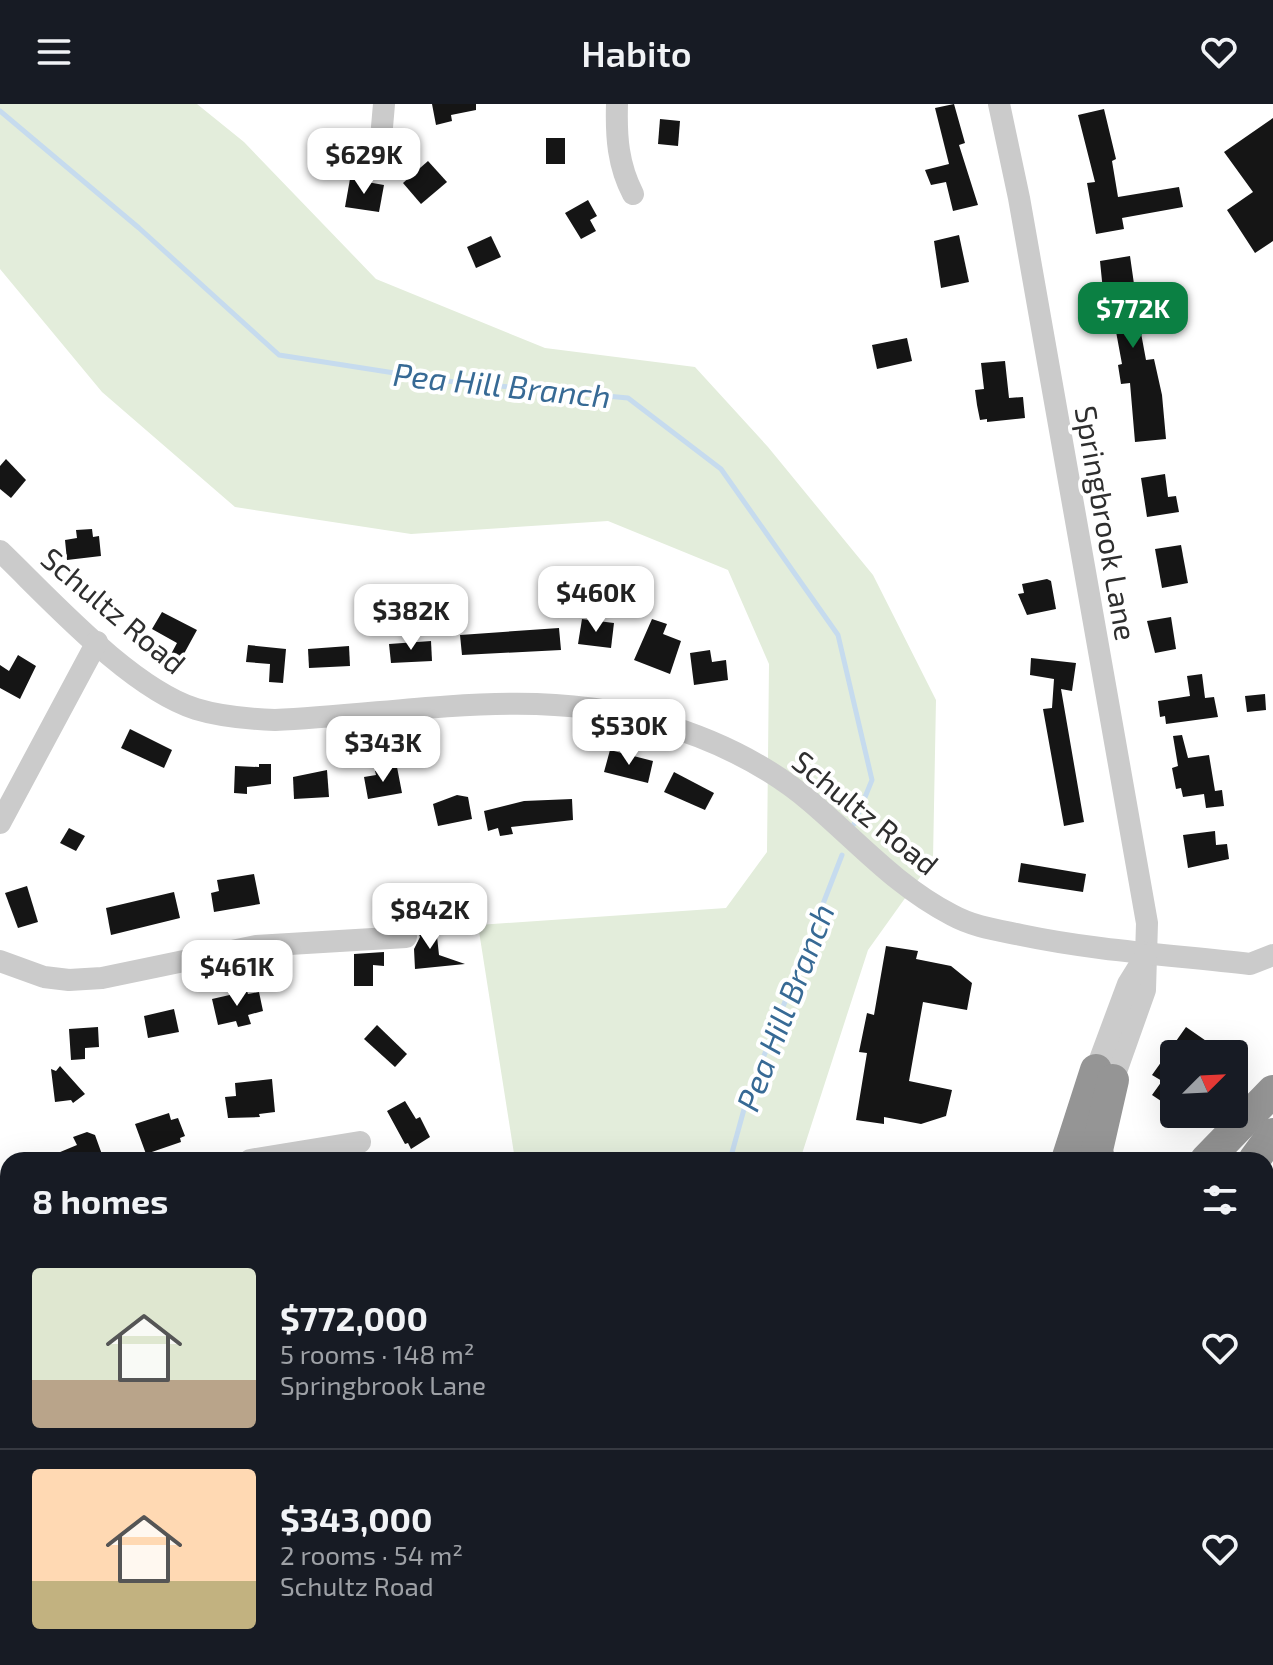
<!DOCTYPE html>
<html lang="en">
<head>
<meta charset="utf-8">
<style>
  :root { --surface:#171b24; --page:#242831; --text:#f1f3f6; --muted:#9ea1a6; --line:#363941; --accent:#0b8043 }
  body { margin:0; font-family:"Exo 2",sans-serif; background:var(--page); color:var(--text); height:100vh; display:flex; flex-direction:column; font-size:30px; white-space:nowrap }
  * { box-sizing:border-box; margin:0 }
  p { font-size:26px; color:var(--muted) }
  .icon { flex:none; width:44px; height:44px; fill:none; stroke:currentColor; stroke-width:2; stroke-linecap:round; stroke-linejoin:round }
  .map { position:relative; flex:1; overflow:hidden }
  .drawer { position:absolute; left:0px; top:1048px; width:1274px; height:514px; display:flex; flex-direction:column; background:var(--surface); border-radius:24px 24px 0 0; box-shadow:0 8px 32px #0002 }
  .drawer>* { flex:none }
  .needle { width:52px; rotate:66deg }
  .controls { position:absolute; left:1160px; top:936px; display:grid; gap:16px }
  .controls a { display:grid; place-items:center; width:88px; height:88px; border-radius:8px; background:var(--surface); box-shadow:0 8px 32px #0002; font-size:40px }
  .price { position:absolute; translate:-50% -68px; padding:0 18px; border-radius:16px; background:#fff; color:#222; font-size:26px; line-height:52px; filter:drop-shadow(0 2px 4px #0008) }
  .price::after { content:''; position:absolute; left:50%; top:48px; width:24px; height:18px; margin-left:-12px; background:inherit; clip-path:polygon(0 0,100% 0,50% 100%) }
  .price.selected { background:var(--accent); color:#fff }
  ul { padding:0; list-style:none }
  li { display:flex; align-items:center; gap:24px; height:200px; padding:0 32px }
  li+li { border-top:2px solid var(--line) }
  li span { display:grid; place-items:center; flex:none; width:224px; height:160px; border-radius:8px; color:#555 }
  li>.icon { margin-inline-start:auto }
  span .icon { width:96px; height:96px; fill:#fffc; stroke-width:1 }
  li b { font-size:34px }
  h2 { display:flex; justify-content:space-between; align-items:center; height:96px; padding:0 32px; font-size:34px }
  header { display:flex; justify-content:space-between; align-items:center; height:104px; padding:0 32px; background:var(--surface); font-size:36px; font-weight:600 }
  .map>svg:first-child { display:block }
  .green { fill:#e3eddb }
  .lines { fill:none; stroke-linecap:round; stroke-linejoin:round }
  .stream { stroke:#c6dbee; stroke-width:5 }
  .building { fill:#151515 }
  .minor { stroke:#cbcbcb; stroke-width:22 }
  .highway { stroke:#959595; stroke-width:32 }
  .labels { text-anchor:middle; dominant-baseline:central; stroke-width:8; stroke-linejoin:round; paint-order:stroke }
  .street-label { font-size:30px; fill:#2e2e2e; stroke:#fff }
  .water-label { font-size:32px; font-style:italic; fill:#376a95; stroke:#fff }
</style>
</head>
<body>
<header><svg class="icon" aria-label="menu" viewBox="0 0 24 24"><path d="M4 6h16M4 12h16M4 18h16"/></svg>Habito<svg class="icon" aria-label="heart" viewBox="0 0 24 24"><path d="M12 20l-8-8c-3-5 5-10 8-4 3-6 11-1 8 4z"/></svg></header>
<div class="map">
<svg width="1273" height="1561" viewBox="0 0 1273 1561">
  <rect width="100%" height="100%" fill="#fff"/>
  <!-- green -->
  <g class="green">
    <path d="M0 0H197L244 38 376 175 545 244 695 263 768 343 873 471 936 596 933 755 868 846 800 1056H515L478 821 726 804 767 748 769 560 728 466 608 417 411 430 235 403 102 288 0 165Z"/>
    <path d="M951 1554H1104L1107 1561H945Z"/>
  </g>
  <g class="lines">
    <!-- stream -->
    <g class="stream">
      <path d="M0 7 139 124 279 251 446 277 628 294 721 365 838 531 872 676 854 720"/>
      <path d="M730 1056 746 998 842 751"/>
      <path d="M560 1561 565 1554"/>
    </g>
  </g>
  <!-- building -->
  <g class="building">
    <path d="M432 0H476V6L451 11 452 17 436 21Z"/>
    <path d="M954 0 965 39 959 41 978 101 953 107 946 78 931 81 925 66 949 60 935 4Z"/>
    <path d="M1104 5 1116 55 1112 57 1118 93 1179 83 1183 103 1122 114 1124 125 1096 130 1087 79 1095 78 1078 11Z"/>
    <path d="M1273 14V137L1255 149 1227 106 1253 88 1224 48Z"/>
    <path d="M660 15 680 17 678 42 658 40Z"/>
    <rect x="546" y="34" width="19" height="26"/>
    <path d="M428 57 447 78 421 100 403 79Z"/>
    <path d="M350 75 384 81 379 108 345 103Z"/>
    <path d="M588 96 597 112 590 116 596 127 581 135 565 109Z"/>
    <path d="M959 131 969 178 941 184 934 137Z"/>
    <path d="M491 132 501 153 476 164 467 143Z"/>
    <path d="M1130 152 1134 180 1138 179 1141 202H1136L1146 256 1154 255 1162 291 1166 335 1135 338 1130 279 1121 280 1118 261 1122 260 1112 206 1105 207 1100 157Z"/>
    <path d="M907 234 912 257 877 265 872 241Z"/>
    <path d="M1005 257 1009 294 1023 293 1025 314 987 318V315L980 316 977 301 975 286 984 285 981 259Z"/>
    <path d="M6 355 26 376 11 394 0 385V362Z"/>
    <path d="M1165 370 1168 393 1176 392 1179 408 1147 413 1141 374Z"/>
    <path d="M92 425 93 433 99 432 101 452 67 456 65 436 77 434 76 426Z"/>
    <path d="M1181 441 1188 479 1162 484 1155 445Z"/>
    <path d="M1047 475 1051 477 1056 505 1027 511 1018 490 1024 489 1022 480Z"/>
    <path d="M162 508 197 526 180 557 170 552 177 539 152 525Z"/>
    <path d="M1171 513 1176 545 1155 549 1147 517Z"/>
    <path d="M582 515 614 519 611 544 578 540Z"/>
    <path d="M652 515 667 520 663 530 681 537 670 570 634 556Z"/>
    <path d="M559 524 561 546 462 551 460 531Z"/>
    <path d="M431 537 432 557 391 559 389 540Z"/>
    <path d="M248 541 286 545 283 579 269 578 270 560 246 558Z"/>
    <path d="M349 542 350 562 309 564 308 545Z"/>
    <path d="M710 546 712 558 726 556 728 576 694 581 690 549Z"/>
    <path d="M18 551 36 562 20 595 0 584V561L9 567Z"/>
    <path d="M1031 554 1076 559 1072 587 1061 585 1084 718 1064 722 1043 605 1052 604 1054 575 1030 571Z"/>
    <path d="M1202 570 1205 594 1214 593 1218 613 1166 620 1165 612 1160 613 1158 597 1190 592 1187 572Z"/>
    <path d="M1265 590 1266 606 1247 608 1245 592Z"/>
    <path d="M130 625 172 646 164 664 121 644Z"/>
    <path d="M1182 631 1188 654 1209 651 1215 687 1222 686 1224 702 1206 704 1204 690 1183 693 1181 684 1176 685 1172 664 1178 662 1173 632Z"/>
    <path d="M610 646 653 657 648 679 604 668Z"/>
    <path d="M259 660H271V680L247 683V690L234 689 235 662 259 663Z"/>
    <path d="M397 663 402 689 368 695 364 673 376 671 375 667Z"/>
    <path d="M327 666 329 693 294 695 293 673Z"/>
    <path d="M674 668 714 689 705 706 664 688Z"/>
    <path d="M457 691 468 693 472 715 438 722 433 700Z"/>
    <path d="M572 695 573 716 511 723 513 730 500 732 498 724 488 727 484 707 524 697Z"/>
    <path d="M69 724 85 732 76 747 60 739Z"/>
    <path d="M1215 727 1216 741 1227 740 1229 755 1188 764 1183 731Z"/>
    <path d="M1021 759 1086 770 1083 788 1018 778Z"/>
    <path d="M254 770 260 800 214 808 211 789 219 787 217 776Z"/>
    <path d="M27 782 38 818 18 824 5 789Z"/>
    <path d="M174 788 180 814 111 831 106 804Z"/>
    <path d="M436 823 439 851 465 860 415 865 414 845 420 833 417 825Z"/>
    <path d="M886 842 918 847 916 855 951 862 972 879 967 906 923 898 909 977 952 986 946 1012 921 1020 884 1013V1020L856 1016 867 949 859 948 867 909 874 911Z"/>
    <path d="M384 848V862L373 861V882H354V850Z"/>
    <path d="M247 887 248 890 259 888 263 907 248 911 251 920 238 923 236 917 218 921 212 895Z"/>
    <path d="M174 905 179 928 148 934 144 912Z"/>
    <path d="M377 921 407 950 395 963 364 935Z"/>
    <path d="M98 923 99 943 85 944V955L71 956 69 925Z"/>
    <path d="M1186 923 1225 950H1174V986L1164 999 1152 991 1162 977 1152 971Z"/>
    <path d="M60 962 85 990 73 999 71 996 55 998 51 965 56 967Z"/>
    <path d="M272 975 275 1008 259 1010 260 1013 228 1014 225 993 236 992 235 979Z"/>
    <path d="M405 997 416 1015 420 1013 430 1033 411 1045 408 1039 405 1040 387 1007Z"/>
    <path d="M169 1009 171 1016 178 1014 185 1032 180 1034 181 1038 146 1050 135 1020Z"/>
    <path d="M87 1028 95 1031 104 1056H41L77 1041 73 1033Z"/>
  </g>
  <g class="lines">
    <!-- minor -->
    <g class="minor">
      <path d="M617 0C616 33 618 61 633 90"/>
      <path d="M999 0 1019 94 1147 819 1145 886 1113 976"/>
      <path d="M382 23 384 0"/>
      <path d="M0 447C51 496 130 584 196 605 222 613 248 615 275 616 400 611 532 581 655 618 711 634 766 660 811 698 858 738 896 782 952 811 974 823 997 826 1021 831 1097 847 1173 851 1250 860L1273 851"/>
      <path d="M0 719 97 538"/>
      <path d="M0 857 44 873 69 876 102 874 256 842 406 833"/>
      <path d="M1096 966 1128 880 1146 851"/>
      <path d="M250 1056 360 1038"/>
      <path d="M0 1152 8 1149"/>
      <path d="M1266 1221 1273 1218"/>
      <path d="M1240 1554 1243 1561"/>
    </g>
    <!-- highway -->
    <g class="highway">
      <path d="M1067 1056 1096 966"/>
      <path d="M1099 1056 1097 1046 1113 976"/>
      <path d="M1206 1056 1273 987"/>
      <path d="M1254 1056 1273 1030"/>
      <path d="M1266 1121 1273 1112"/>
      <path d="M818 1561 825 1554"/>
      <path d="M883 1561 889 1554"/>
    </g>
  </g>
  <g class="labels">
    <!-- street labels -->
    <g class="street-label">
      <text transform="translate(1107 419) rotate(80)">Springbrook Lane</text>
      <text transform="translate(114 506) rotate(40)">Schultz Road</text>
      <text transform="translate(866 708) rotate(39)">Schultz Road</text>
    </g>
    <!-- water labels -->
    <g class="water-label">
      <text transform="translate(502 280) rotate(6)">Pea Hill Branch</text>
      <text transform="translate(784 903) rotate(-69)">Pea Hill Branch</text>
    </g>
  </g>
</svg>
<div class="controls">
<a><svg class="needle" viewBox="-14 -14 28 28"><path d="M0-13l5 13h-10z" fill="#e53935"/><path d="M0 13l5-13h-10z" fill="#9ea1a6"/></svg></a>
</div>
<b class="price" style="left:364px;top:92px">$629K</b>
<b class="price selected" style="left:1133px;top:246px">$772K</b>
<b class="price" style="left:596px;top:530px">$460K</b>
<b class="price" style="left:411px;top:548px">$382K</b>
<b class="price" style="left:629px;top:663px">$530K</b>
<b class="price" style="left:383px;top:680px">$343K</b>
<b class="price" style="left:430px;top:847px">$842K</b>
<b class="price" style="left:237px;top:904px">$461K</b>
<section class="drawer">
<h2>8 homes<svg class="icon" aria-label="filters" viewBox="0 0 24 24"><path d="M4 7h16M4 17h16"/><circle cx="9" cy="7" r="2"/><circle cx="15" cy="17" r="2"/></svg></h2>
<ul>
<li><span style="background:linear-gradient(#dfe7d0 70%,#b9a48a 0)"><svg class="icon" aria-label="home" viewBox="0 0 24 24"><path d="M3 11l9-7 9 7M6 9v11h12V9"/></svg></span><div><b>$772,000</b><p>5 rooms · 148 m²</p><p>Springbrook Lane</p></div><svg class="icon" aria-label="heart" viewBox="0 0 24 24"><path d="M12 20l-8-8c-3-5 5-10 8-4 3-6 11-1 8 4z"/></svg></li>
<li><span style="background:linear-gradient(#ffd9b3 70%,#c2b280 0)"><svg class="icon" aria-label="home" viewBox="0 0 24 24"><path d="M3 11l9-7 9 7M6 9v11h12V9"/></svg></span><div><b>$343,000</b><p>2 rooms · 54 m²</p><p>Schultz Road</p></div><svg class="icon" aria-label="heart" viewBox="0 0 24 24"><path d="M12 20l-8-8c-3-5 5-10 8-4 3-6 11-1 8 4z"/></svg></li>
</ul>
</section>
</div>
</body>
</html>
